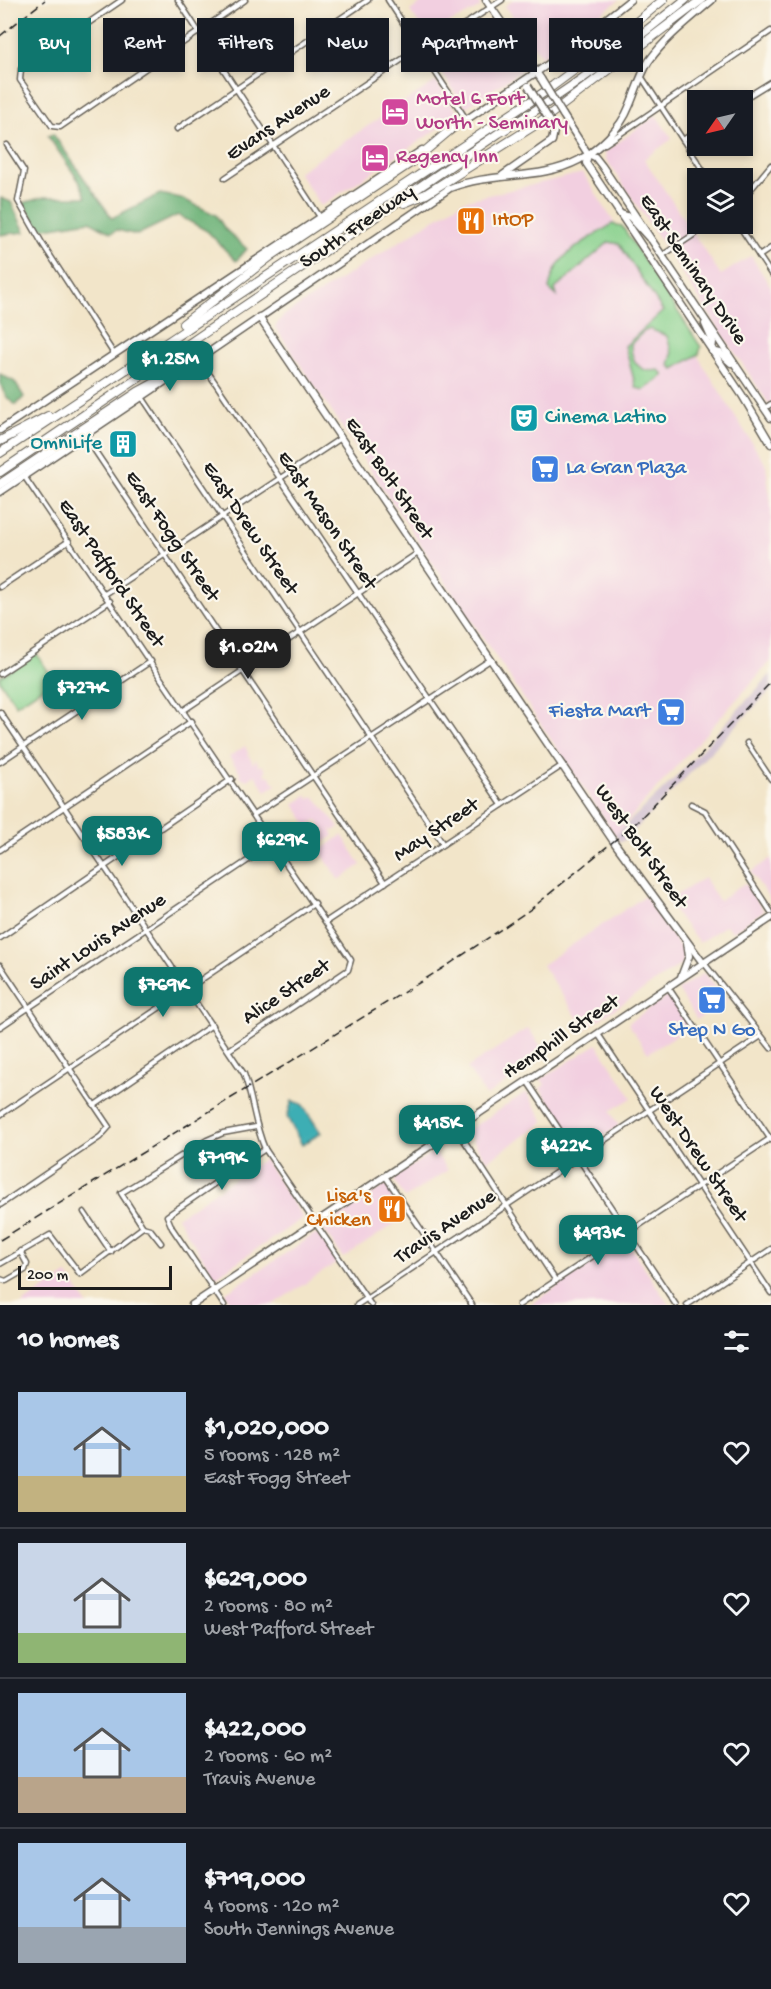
<!DOCTYPE html>
<html lang="en">
<head>
<meta charset="utf-8">
<style>
  :root { --surface:#171b24; --page:#20242c; --text:#f1f3f6; --muted:#9ea1a6; --line:#363941; --accent:#0f766e }
  body { margin:0; font-family:"Gochi Hand",sans-serif; background:var(--page); color:var(--text); height:100vh; display:flex; flex-direction:column; font-size:22px; white-space:nowrap }
  * { box-sizing:border-box; margin:0 }
  p { font-size:20px; color:var(--muted) }
  .icon { flex:none; width:33px; height:33px; fill:none; stroke:currentColor; stroke-width:2; stroke-linecap:round; stroke-linejoin:round }
  .map { position:relative; height:1305px; overflow:hidden }
  .panel { display:flex; flex-direction:column; background:var(--surface); flex:1 }
  .panel>* { flex:none }
  .banner { position:absolute; left:18px; top:18px; width:735px; height:54px; display:flex; gap:12px }
  .needle { width:39px; rotate:236deg }
  .tools { position:absolute; left:687px; top:90px; display:grid; gap:12px }
  .tools a { display:grid; place-items:center; width:66px; height:66px; border-radius:0px; background:var(--surface); box-shadow:0 3px 9px #0003; font-size:30px }
  .scale { position:absolute; left:18px; bottom:15px; width:154px; box-sizing:border-box; padding-left:6px; border:3px solid #1c1c1c; border-top:0; font-size:16px; line-height:21px; white-space:nowrap; color:#1c1c1c; -webkit-text-stroke:4px #fbf7ec; paint-order:stroke }
  .price { position:absolute; translate:-50% -51px; padding:0 14px; border-radius:12px; background:var(--accent); color:#fff; font-size:20px; line-height:39px; filter:drop-shadow(0 2px 3px #0008) }
  .price::after { content:''; position:absolute; left:50%; top:36px; width:18px; height:14px; margin-left:-9px; background:inherit; clip-path:polygon(0 0,100% 0,50% 100%) }
  .price.current { background:#222; color:#fff }
  ul { padding:0; list-style:none }
  li { display:flex; align-items:center; gap:18px; height:150px; padding:0 18px }
  li+li { border-top:2px solid var(--line) }
  li span { display:grid; place-items:center; flex:none; width:168px; height:120px; border-radius:0px; color:#555 }
  li>.icon { margin-inline-start:auto }
  span .icon { width:72px; height:72px; fill:#fffc; stroke-width:1 }
  li b { font-size:26px }
  h2 { display:flex; justify-content:space-between; align-items:center; height:72px; padding:0 18px; font-size:26px }
  .chip { padding:0 21px; border-radius:0px; background:var(--surface); box-shadow:0 3px 9px #0003; font-size:21px; line-height:54px }
  .chip.current { background:var(--accent); color:#fff }
  .map>svg:first-child { display:block }
  .built { fill:#f2cfe0 }
  .industrial { fill:#cfbdcf }
  .green { fill:#87d08c; stroke:#527654; stroke-width:1.5 }
  .forest { fill:#6db278; stroke:#44674a; stroke-width:1.5 }
  .water { fill:#3daeb4; stroke:#2c6568; stroke-width:1.5 }
  .lines { fill:none; stroke-linecap:round; stroke-linejoin:round }
  .street-casing { stroke:#676259; stroke-width:7 }
  .secondary-casing { stroke:#676259; stroke-width:9 }
  .highway-casing { stroke:#676259; stroke-width:10 }
  .street { stroke:#fff; stroke-width:4 }
  .secondary { stroke:#fff; stroke-width:6 }
  .highway { stroke:#fff; stroke-width:8 }
  .rail { stroke:#1c1c1c; stroke-width:1.5; stroke-dasharray:9 4.5; stroke-linecap:butt }
  .secondary-bridge-casing { stroke:#676259; stroke-width:9; stroke-linecap:butt }
  .secondary-bridge { stroke:#fff; stroke-width:6 }
  .labels { text-anchor:middle; dominant-baseline:central; stroke-width:4.5; stroke-linejoin:round; paint-order:stroke }
  .hotel-label { font-size:21px; fill:#b23c85; stroke:#fbf7ec; text-anchor:start }
  .street-label { font-size:21px; fill:#1c1c1c; stroke:#fbf7ec }
  .food-label { font-size:21px; fill:#c56008; stroke:#fbf7ec; text-anchor:start }
  .culture-label { font-size:21px; fill:#0d838f; stroke:#fbf7ec; text-anchor:start }
  .shop-label { font-size:21px; fill:#366cbe; stroke:#fbf7ec; text-anchor:start }
</style>
</head>
<body>
<div class="map">
<svg width="771" height="1305" viewBox="0 0 771 1305">
  <rect width="100%" height="100%" fill="#fbf7ec"/>
  <filter id="ink" filterUnits="userSpaceOnUse"><feTurbulence type="fractalNoise" baseFrequency=".0167" numOctaves="2"/><feDisplacementMap in="SourceGraphic" scale="12" xChannelSelector="R" yChannelSelector="G"/><feConvolveMatrix kernelMatrix="1 2 1 2 8 2 1 2 1" color-interpolation-filters="sRGB"/></filter>
  <filter id="wash" filterUnits="userSpaceOnUse"><feTurbulence type="fractalNoise" baseFrequency=".008" numOctaves="4" result="noise"/><feDisplacementMap in="SourceGraphic" scale="24" xChannelSelector="R" yChannelSelector="G"/><feGaussianBlur stdDeviation="1.35" result="paint"/><feColorMatrix in="noise" values="0 0 0 0 0 0 0 0 0 0 0 0 0 0 0 0 0 1.4 0 .05"/><feComposite in="paint" operator="in"/></filter>
  <g filter="url(#wash)">
    <rect width="100%" height="100%" fill="#f2e5c9"/>
    <!-- built -->
    <g class="built">
      <path d="M426 0H477L481 7 426 35 410 11Z"/>
      <path d="M513 0H619L542 57 505 6Z"/>
      <path d="M487 21 521 71 465 108 429 53Z"/>
      <path d="M436 81 459 115 321 206 298 172Z"/>
      <path d="M656 115 672 139 644 159 721 275 751 256 771 287V407L606 159 605 152Z"/>
      <path d="M583 173 766 465 771 506V661L615 835 275 327 283 316 463 201Z"/>
      <path d="M245 746 253 764 256 759 259 767 262 765 266 771 264 773 266 776 269 775 276 785 266 791 255 775 248 780 239 777 240 772 229 757Z"/>
      <path d="M307 795 309 799 314 796 319 802 339 827 333 831 330 828 334 836 321 844 309 827 315 823 323 834 326 832 317 820 308 825 294 804Z"/>
      <path d="M342 835 361 865 339 880 320 851Z"/>
      <path d="M771 858V901L751 872Z"/>
      <path d="M704 878 719 901 745 883 764 911 732 932 726 925 699 943 667 901Z"/>
      <path d="M645 896 684 953 683 963 585 1029 542 965Z"/>
      <path d="M704 973 727 1001 697 1020 678 990Z"/>
      <path d="M669 995 690 1027 648 1053 628 1023Z"/>
      <path d="M528 1028 547 1055 486 1096 467 1068Z"/>
      <path d="M597 1044 632 1098 610 1111 619 1126 581 1151 540 1088 545 1085 541 1079Z"/>
      <path d="M526 1092 545 1122 487 1161 467 1131Z"/>
      <path d="M434 1151 448 1170 405 1198 395 1182V1177Z"/>
      <path d="M264 1159 303 1218 215 1277 177 1217Z"/>
      <path d="M387 1184 408 1215 343 1258 324 1230 325 1226Z"/>
      <path d="M315 1234 319 1236 338 1262 272 1305H232L225 1293Z"/>
      <path d="M626 1240 669 1305H530Z"/>
      <path d="M67 1274 88 1305H21Z"/>
    </g>
    <!-- industrial -->
    <path class="industrial" d="M771 674V690L625 840 620 842 615 835 674 779Z"/>
    <!-- green -->
    <g class="green">
      <path d="M612 224 622 226 701 347 699 354 674 369 669 365 672 354 667 336 650 329 643 332 631 344C631 362 640 374 659 370L664 375 644 390 636 388 625 346 663 311 619 244 609 242 555 289 557 296 549 289C555 252 583 244 612 224Z"/>
      <path d="M36 653 54 680 16 705 0 681V677Z"/>
    </g>
    <!-- forest -->
    <g class="forest">
      <path d="M53 134 112 218 160 194 181 198 216 215 225 229 247 249 236 261 207 231 178 215 137 235 117 230 111 233 90 221 39 229 23 203 44 197H86L79 181 48 136Z"/>
      <path d="M1 198 11 202 25 232 0 235Z"/>
      <path d="M0 374 15 382 24 397 16 405C4 397 0 388 0 374Z"/>
    </g>
    <!-- water -->
    <path class="water" d="M292 1101 302 1104 321 1133 302 1145 287 1117Z"/>
  </g>
  <g filter="url(#ink)">
    <g class="lines">
      <!-- street casing -->
      <g class="street-casing">
        <g id="street">
          <path d="M122 0 21 69 20 80 52 126 60 127 245 0"/>
          <path d="M178 0 320 217"/>
          <path d="M388 0 466 119"/>
          <path d="M641 76 708 178"/>
          <path d="M742 100 771 82"/>
          <path d="M177 129 368 0"/>
          <path d="M683 140 698 130"/>
          <path d="M605 144 771 31"/>
          <path d="M7 145 24 171 18 201 42 243 114 354"/>
          <path d="M225 178 419 48 470 21 502 0"/>
          <path d="M742 200 771 165"/>
          <path d="M738 224 771 274"/>
          <path d="M663 255 710 224"/>
          <path d="M759 256 771 248"/>
          <path d="M199 359 502 805"/>
          <path d="M142 397 443 844"/>
          <path d="M765 408 771 404"/>
          <path d="M85 436 385 883"/>
          <path d="M24 476 351 960 348 970 229 1050"/>
          <path d="M0 587 69 541"/>
          <path d="M105 594 341 438"/>
          <path d="M0 674 110 601"/>
          <path d="M184 710 418 553"/>
          <path d="M0 712 244 1074C253 1099 254 1124 265 1149L371 1305"/>
          <path d="M747 743 771 779"/>
          <path d="M0 762 151 661"/>
          <path d="M691 804 705 811 771 912"/>
          <path d="M255 814 490 660"/>
          <path d="M0 850 192 721"/>
          <path d="M327 921 563 765"/>
          <path d="M0 938 232 779"/>
          <path d="M704 963 771 1048"/>
          <path d="M0 965 109 1127 100 1137 0 1205"/>
          <path d="M668 987 771 1140"/>
          <path d="M0 1027 274 843"/>
          <path d="M598 1034 771 1293"/>
          <path d="M527 1081 676 1305"/>
          <path d="M95 1105 212 1025"/>
          <path d="M0 1115 315 903"/>
          <path d="M456 1128 556 1281"/>
          <path d="M385 1176 472 1305"/>
          <path d="M84 1212 111 1252"/>
          <path d="M143 1227 121 1193 207 1140 223 1133 256 1127"/>
          <path d="M0 1264 50 1235 80 1274 143 1227 150 1229 161 1243"/>
          <path d="M0 1279 6 1281 25 1270 27 1264 20 1251"/>
          <path d="M224 1305 172 1228 167 1216 265 1149"/>
          <path d="M357 1305 761 1036"/>
          <path d="M519 1305 771 1138"/>
          <path d="M687 1305 771 1249"/>
        </g>
      </g>
      <!-- secondary casing -->
      <g class="secondary-casing">
        <g id="secondary">
          <path d="M486 0 541 79"/>
          <path d="M563 115 588 154 595 157 602 166 771 418"/>
          <path d="M448 132 547 65 630 0"/>
          <path d="M588 154 586 163 742 395 771 444"/>
          <path d="M503 175 552 141 554 131 550 121"/>
          <path d="M621 214 630 217 649 238"/>
          <path d="M259 317 614 842 703 963"/>
          <path d="M705 324 713 342 712 351"/>
          <path d="M712 351 720 353 731 363"/>
          <path d="M193 363 450 188C494 171 539 181 579 160 599 149 621 128 629 107 636 91 640 75 649 61 666 37 690 19 712 0"/>
          <path d="M0 430 422 150"/>
          <path d="M0 492 167 380"/>
          <path d="M681 977 689 956 687 942"/>
          <path d="M192 1305 771 918"/>
        </g>
      </g>
      <!-- highway casing -->
      <g class="highway-casing">
        <g id="highway">
          <path d="M404 203 426 194 540 122 701 0"/>
          <path d="M183 324 271 256 412 162 449 131"/>
          <path d="M0 441 48 416"/>
          <path d="M0 453 543 93 611 43 663 0"/>
          <path d="M0 472 499 133C565 94 625 48 685 0"/>
          <path d="M0 484 138 392 195 361"/>
        </g>
      </g>
      <!-- street -->
      <use href="#street" class="street"/>
      <!-- secondary -->
      <use href="#secondary" class="secondary"/>
      <!-- highway -->
      <use href="#highway" class="highway"/>
      <!-- rail -->
      <g class="rail">
        <path d="M0 36 45 0"/>
        <path d="M0 1240 448 965 531 909 637 822 771 682"/>
      </g>
      <!-- secondary-bridge casing -->
      <g class="secondary-bridge-casing">
        <g id="secondary-bridge">
          <path d="M541 79 563 115"/>
          <path d="M528 86 550 121"/>
        </g>
      </g>
      <!-- secondary-bridge -->
      <use href="#secondary-bridge" class="secondary-bridge"/>
    </g>
  </g>
  <!-- icons -->
  <defs>
    <g id="hotel-square" transform="scale(1.5)"><rect x="-9" y="-9" width="18" height="18" rx="4" fill="#d1479c" stroke="#fbf7ec"/><path d="M-6-4.5h1.5V1H6V5H4.5V3h-9V5H-6ZM-4 0a1.8 1.8 0 1 1 3.6 0ZM.5 0V-2.5h3Q6-2.5 6 0Z" fill="#fff"/></g>
    <g id="restaurant-square" transform="scale(1.5)"><rect x="-9" y="-9" width="18" height="18" rx="4" fill="#e8710a" stroke="#fbf7ec"/><path d="M-5-6h1v4h1v-4h1v4h1v-4h1v5L-1.5 .5V6h-2V.5L-5-1ZM5-6V6H3V1.5H1.5Q1.5-4 5-6Z" fill="#fff"/></g>
    <g id="theatre-square" transform="scale(1.5)"><rect x="-9" y="-9" width="18" height="18" rx="4" fill="#0f9aa8" stroke="#fbf7ec"/><path d="M-5-5.5Q0-4 5-5.5V0Q5 5 0 6Q-5 5-5 0ZM-3.3-2.5H-1v1.5H-3.3ZM1-2.5H3.3v1.5H1ZM-2.8 1Q0 5.5 2.8 1Z" fill="#fff"/></g>
    <g id="building-square" transform="scale(1.5)"><rect x="-9" y="-9" width="18" height="18" rx="4" fill="#0f9aa8" stroke="#fbf7ec"/><path d="M-4-6H4V6H1V3H-1V6H-4ZM-2.5-4.3h1.7v1.8h-1.7ZM.8-4.3h1.7v1.8H.8ZM-2.5-1h1.7V.8h-1.7ZM.8-1h1.7V.8H.8Z" fill="#fff"/></g>
    <g id="supermarket-square" transform="scale(1.5)"><rect x="-9" y="-9" width="18" height="18" rx="4" fill="#3f7fe0" stroke="#fbf7ec"/><path d="M-6-5.5h2.5l.6 2H6L4.5 2H-2.5L-4.4-4H-6ZM-1.5 3.2a1.3 1.3 0 1 0 .1 0ZM3 3.2a1.3 1.3 0 1 0 .1 0Z" fill="#fff"/></g>
  </defs>
  <g fill-rule="evenodd">
    <use href="#hotel-square" x="395" y="112"/>
    <use href="#hotel-square" x="375" y="158"/>
    <use href="#restaurant-square" x="471" y="221"/>
    <use href="#theatre-square" x="524" y="418"/>
    <use href="#building-square" x="123" y="444"/>
    <use href="#supermarket-square" x="545" y="469"/>
    <use href="#supermarket-square" x="671" y="712"/>
    <use href="#supermarket-square" x="712" y="1000"/>
    <use href="#restaurant-square" x="392" y="1209"/>
  </g>
  <g class="labels">
    <!-- hotel labels -->
    <g class="hotel-label">
      <text x="416" y="100">Motel 6 Fort<tspan x="416" dy="24">Worth - Seminary</tspan></text>
      <text x="396" y="158">Regency Inn</text>
    </g>
    <!-- street labels -->
    <g class="street-label">
      <text transform="translate(279 124) rotate(-34)">Evans Avenue</text>
      <text transform="translate(358 228) rotate(-34)">South Freeway</text>
      <text transform="translate(692 270) rotate(56)">East Seminary Drive</text>
      <text transform="translate(388 479) rotate(56)">East Bolt Street</text>
      <text transform="translate(326 521) rotate(56)">East Mason Street</text>
      <text transform="translate(249 529) rotate(56)">East Drew Street</text>
      <text transform="translate(171 537) rotate(56)">East Fogg Street</text>
      <text transform="translate(110 574) rotate(56)">East Pafford Street</text>
      <text transform="translate(437 831) rotate(-34)">May Street</text>
      <text transform="translate(640 847) rotate(55)">West Bolt Street</text>
      <text transform="translate(99 943) rotate(-34)">Saint Louis Avenue</text>
      <text transform="translate(287 993) rotate(-34)">Alice Street</text>
      <text transform="translate(562 1038) rotate(-34)">Hemphill Street</text>
      <text transform="translate(697 1155) rotate(56)">West Drew Street</text>
      <text transform="translate(446 1228) rotate(-34)">Travis Avenue</text>
    </g>
    <!-- food labels -->
    <g class="food-label">
      <text x="492" y="221">IHOP</text>
      <text x="371" y="1197" text-anchor="end">Lisa's<tspan x="371" dy="24">Chicken</tspan></text>
    </g>
    <!-- culture labels -->
    <g class="culture-label">
      <text x="545" y="418">Cinema Latino</text>
      <text x="102" y="444" text-anchor="end">OmniLife</text>
    </g>
    <!-- shop labels -->
    <g class="shop-label">
      <text x="566" y="469">La Gran Plaza</text>
      <text x="650" y="712" text-anchor="end">Fiesta Mart</text>
      <text x="712" y="1031" text-anchor="middle">Step N Go</text>
    </g>
  </g>
</svg>
<div class="tools">
<a><svg class="needle" viewBox="-14 -14 28 28"><path d="M0-13l5 13h-10z" fill="#e53935"/><path d="M0 13l5-13h-10z" fill="#9ea1a6"/></svg></a>
<a><svg class="icon" aria-label="layers" viewBox="0 0 24 24"><path d="M12 4l9 5-9 5-9-5zM3 14l9 5 9-5"/></svg></a>
</div>
<div class="scale">200 m</div>
<b class="price" style="left:170px;top:392px">$1.25M</b>
<b class="price current" style="left:248px;top:680px">$1.02M</b>
<b class="price" style="left:82px;top:721px">$727K</b>
<b class="price" style="left:122px;top:867px">$583K</b>
<b class="price" style="left:281px;top:873px">$629K</b>
<b class="price" style="left:163px;top:1018px">$769K</b>
<b class="price" style="left:437px;top:1156px">$415K</b>
<b class="price" style="left:565px;top:1179px">$422K</b>
<b class="price" style="left:222px;top:1191px">$719K</b>
<b class="price" style="left:598px;top:1266px">$493K</b>
<div class="banner">
<a class="chip current">Buy</a>
<a class="chip">Rent</a>
<a class="chip">Filters</a>
<a class="chip">New</a>
<a class="chip">Apartment</a>
<a class="chip">House</a>
</div>
</div>
<section class="panel">
<h2>10 homes<svg class="icon" aria-label="filters" viewBox="0 0 24 24"><path d="M4 7h16M4 17h16"/><circle cx="9" cy="7" r="2"/><circle cx="15" cy="17" r="2"/></svg></h2>
<ul>
<li><span style="background:linear-gradient(#a9c7e8 70%,#c2b280 0)"><svg class="icon" aria-label="home" viewBox="0 0 24 24"><path d="M3 11l9-7 9 7M6 9v11h12V9"/></svg></span><div><b>$1,020,000</b><p>5 rooms · 128 m²</p><p>East Fogg Street</p></div><svg class="icon" aria-label="heart" viewBox="0 0 24 24"><path d="M12 20l-8-8c-3-5 5-10 8-4 3-6 11-1 8 4z"/></svg></li>
<li><span style="background:linear-gradient(#c9d6e8 75%,#8fb573 0)"><svg class="icon" aria-label="home" viewBox="0 0 24 24"><path d="M3 11l9-7 9 7M6 9v11h12V9"/></svg></span><div><b>$629,000</b><p>2 rooms · 80 m²</p><p>West Pafford Street</p></div><svg class="icon" aria-label="heart" viewBox="0 0 24 24"><path d="M12 20l-8-8c-3-5 5-10 8-4 3-6 11-1 8 4z"/></svg></li>
<li><span style="background:linear-gradient(#a9c7e8 70%,#b9a48a 0)"><svg class="icon" aria-label="home" viewBox="0 0 24 24"><path d="M3 11l9-7 9 7M6 9v11h12V9"/></svg></span><div><b>$422,000</b><p>2 rooms · 60 m²</p><p>Travis Avenue</p></div><svg class="icon" aria-label="heart" viewBox="0 0 24 24"><path d="M12 20l-8-8c-3-5 5-10 8-4 3-6 11-1 8 4z"/></svg></li>
<li><span style="background:linear-gradient(#a9c7e8 70%,#9aa5b1 0)"><svg class="icon" aria-label="home" viewBox="0 0 24 24"><path d="M3 11l9-7 9 7M6 9v11h12V9"/></svg></span><div><b>$719,000</b><p>4 rooms · 120 m²</p><p>South Jennings Avenue</p></div><svg class="icon" aria-label="heart" viewBox="0 0 24 24"><path d="M12 20l-8-8c-3-5 5-10 8-4 3-6 11-1 8 4z"/></svg></li>
</ul>
</section>
</body>
</html>
